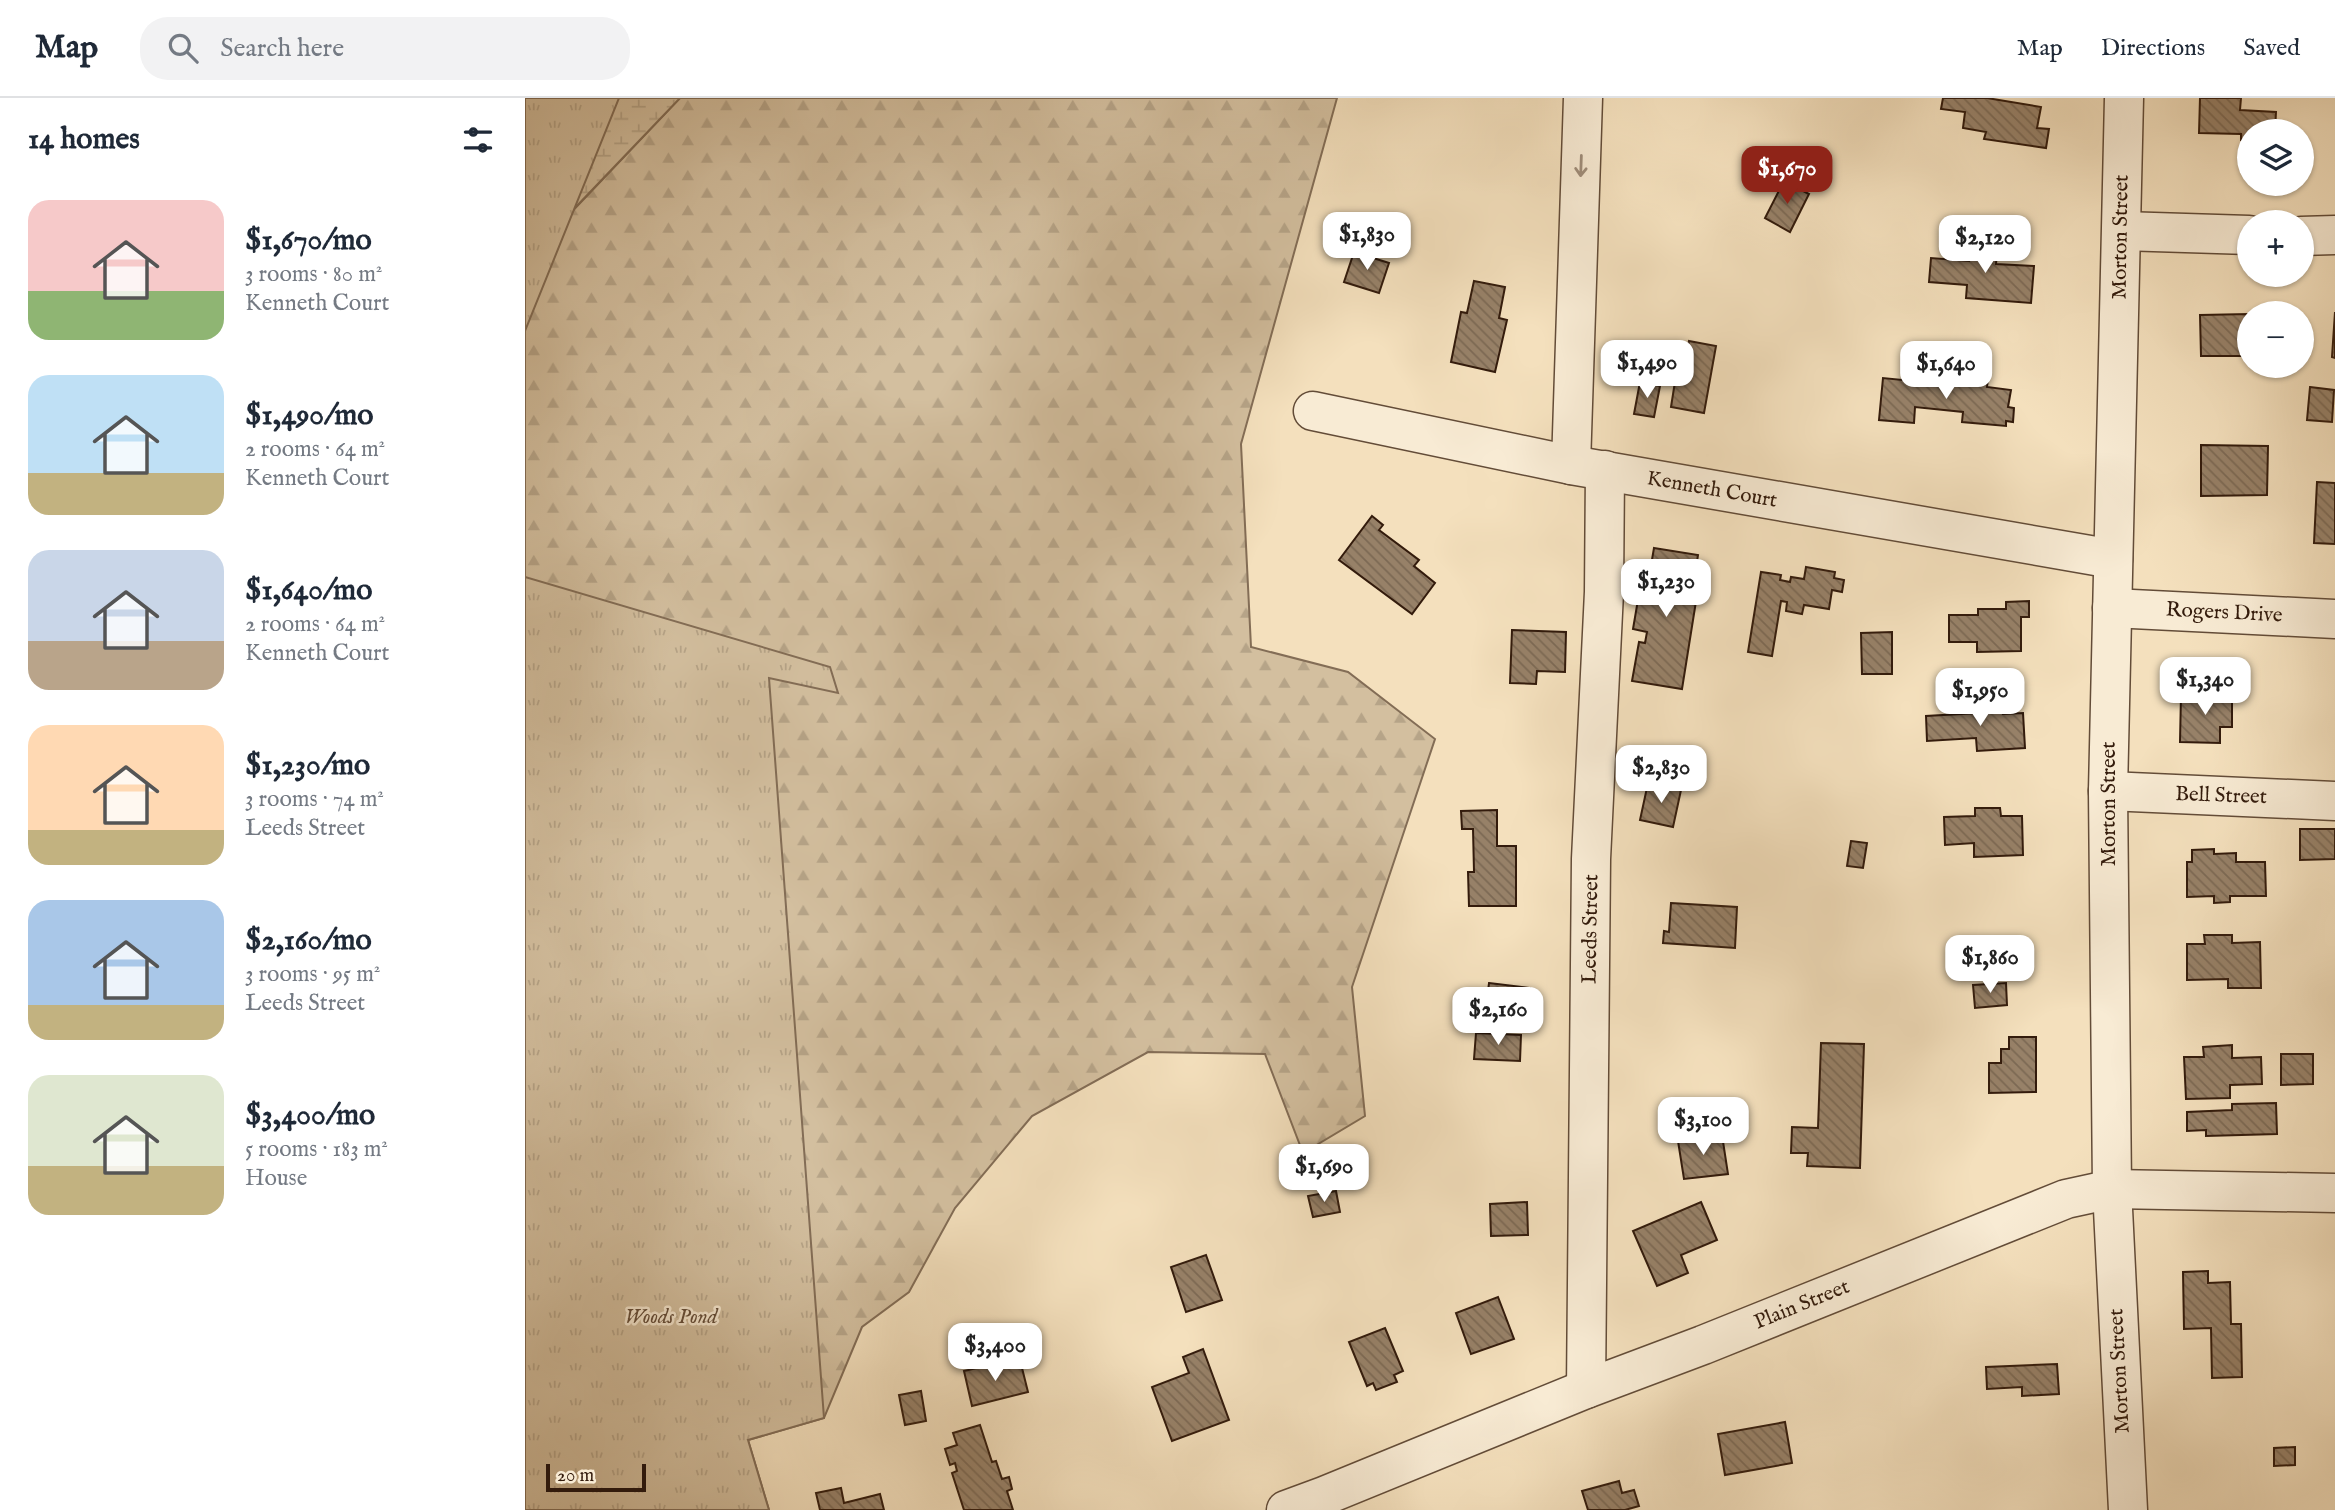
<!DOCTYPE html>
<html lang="en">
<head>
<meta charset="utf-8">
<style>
  :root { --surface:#fff; --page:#f2f2f3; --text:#1f2937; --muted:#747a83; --line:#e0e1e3; --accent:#8f2418 }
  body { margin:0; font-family:"IM FELL English",serif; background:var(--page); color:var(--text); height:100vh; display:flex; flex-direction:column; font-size:26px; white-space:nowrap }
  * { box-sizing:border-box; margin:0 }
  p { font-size:23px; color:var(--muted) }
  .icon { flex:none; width:38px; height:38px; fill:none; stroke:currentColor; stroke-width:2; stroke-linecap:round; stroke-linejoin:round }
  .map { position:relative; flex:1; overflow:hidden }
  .details { display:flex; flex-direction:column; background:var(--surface); width:525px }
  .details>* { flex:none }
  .fabs { position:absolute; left:1712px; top:21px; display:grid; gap:14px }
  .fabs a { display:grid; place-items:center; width:77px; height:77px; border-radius:50%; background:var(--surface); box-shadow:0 2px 5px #0004; font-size:35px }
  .scale { position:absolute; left:21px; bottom:18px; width:100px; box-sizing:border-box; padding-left:7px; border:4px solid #331b0c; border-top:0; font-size:19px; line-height:24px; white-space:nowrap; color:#331b0c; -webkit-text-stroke:5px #f8ebd4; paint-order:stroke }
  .price { position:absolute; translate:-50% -60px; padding:0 16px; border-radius:14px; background:#fff; color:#222; font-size:23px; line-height:46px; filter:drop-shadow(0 2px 4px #0008) }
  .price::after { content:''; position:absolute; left:50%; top:42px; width:21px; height:16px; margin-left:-10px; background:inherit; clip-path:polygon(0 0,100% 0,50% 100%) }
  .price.current { background:var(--accent); color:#fff }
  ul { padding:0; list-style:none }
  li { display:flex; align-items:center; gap:21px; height:175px; padding:0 28px }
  li span { display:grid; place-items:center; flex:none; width:196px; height:140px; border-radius:21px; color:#555 }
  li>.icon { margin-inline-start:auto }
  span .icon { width:84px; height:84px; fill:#fffc; stroke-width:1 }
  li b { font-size:30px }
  h2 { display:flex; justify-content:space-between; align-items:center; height:84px; padding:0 28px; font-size:30px }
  header { display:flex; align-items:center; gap:42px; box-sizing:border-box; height:98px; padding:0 35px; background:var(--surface); border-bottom:2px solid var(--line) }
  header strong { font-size:33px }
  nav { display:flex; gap:38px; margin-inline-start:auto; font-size:24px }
  .search { width:490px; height:63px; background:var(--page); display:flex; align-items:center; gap:18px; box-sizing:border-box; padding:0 24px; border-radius:28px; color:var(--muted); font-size:26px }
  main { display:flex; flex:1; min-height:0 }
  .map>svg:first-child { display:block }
  .forest { fill:url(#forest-firs); stroke:#836d56; stroke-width:2 }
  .wetland { fill:url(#wetland-marsh); stroke:#836d56; stroke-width:2 }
  .park { fill:url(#park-tufts); stroke:#836d56; stroke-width:2 }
  .building { fill:url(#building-back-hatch); stroke:#331b0c; stroke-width:2 }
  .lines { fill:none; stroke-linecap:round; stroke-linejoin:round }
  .minor-casing { stroke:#634c38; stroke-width:41 }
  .minor { stroke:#f8ebd4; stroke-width:38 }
  .oneway { stroke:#9f8d7a }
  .labels { text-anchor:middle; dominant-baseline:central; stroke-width:5; stroke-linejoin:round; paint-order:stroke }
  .street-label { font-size:21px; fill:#331b0c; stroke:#f8ebd4 }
  .park-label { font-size:21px; font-style:italic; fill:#634c38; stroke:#f8ebd4 }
</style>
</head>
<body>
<header>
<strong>Map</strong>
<div class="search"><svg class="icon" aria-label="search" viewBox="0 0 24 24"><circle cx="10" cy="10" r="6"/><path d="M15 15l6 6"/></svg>Search here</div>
<nav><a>Map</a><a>Directions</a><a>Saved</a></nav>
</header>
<main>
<section class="details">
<h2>14 homes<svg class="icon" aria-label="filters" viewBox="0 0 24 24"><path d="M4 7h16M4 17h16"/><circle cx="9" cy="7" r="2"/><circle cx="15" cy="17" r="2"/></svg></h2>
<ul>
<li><span style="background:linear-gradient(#f6c9c9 65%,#8fb573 0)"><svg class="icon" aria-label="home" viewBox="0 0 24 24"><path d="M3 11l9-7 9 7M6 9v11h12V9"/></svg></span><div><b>$1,670/mo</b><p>3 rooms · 80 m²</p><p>Kenneth Court</p></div></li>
<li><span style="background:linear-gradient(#bfe0f5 70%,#c2b280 0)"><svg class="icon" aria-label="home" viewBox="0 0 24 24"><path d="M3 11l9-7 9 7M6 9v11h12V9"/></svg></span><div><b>$1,490/mo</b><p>2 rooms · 64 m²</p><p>Kenneth Court</p></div></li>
<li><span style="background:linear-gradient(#c9d6e8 65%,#b9a48a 0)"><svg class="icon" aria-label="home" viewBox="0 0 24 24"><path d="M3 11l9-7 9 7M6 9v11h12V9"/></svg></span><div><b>$1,640/mo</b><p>2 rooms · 64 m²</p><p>Kenneth Court</p></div></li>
<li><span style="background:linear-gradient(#ffd9b3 75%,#c2b280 0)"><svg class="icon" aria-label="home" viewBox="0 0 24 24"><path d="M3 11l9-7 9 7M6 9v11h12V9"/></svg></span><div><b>$1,230/mo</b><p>3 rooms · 74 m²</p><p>Leeds Street</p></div></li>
<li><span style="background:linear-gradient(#a9c7e8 75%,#c2b280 0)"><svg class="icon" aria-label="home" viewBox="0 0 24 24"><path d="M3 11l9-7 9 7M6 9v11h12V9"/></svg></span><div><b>$2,160/mo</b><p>3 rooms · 95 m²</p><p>Leeds Street</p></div></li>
<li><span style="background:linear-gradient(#dfe7d0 65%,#c2b280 0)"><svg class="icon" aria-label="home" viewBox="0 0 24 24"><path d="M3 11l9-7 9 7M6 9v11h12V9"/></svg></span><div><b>$3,400/mo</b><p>5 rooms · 183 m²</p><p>House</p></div></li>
</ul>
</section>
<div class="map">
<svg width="1810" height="1412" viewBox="0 0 1810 1412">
  <defs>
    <pattern id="forest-firs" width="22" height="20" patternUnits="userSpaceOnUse" patternTransform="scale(1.75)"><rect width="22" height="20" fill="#d3bf9f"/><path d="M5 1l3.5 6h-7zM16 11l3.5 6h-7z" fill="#b6a488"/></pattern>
    <pattern id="wetland-marsh" width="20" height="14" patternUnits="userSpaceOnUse" patternTransform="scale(1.75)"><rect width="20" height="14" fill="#d3bf9f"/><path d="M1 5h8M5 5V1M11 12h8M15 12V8" fill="none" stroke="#b6a488"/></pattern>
    <pattern id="park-tufts" width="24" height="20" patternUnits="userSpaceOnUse" patternTransform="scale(1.75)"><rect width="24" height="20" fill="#d3bf9f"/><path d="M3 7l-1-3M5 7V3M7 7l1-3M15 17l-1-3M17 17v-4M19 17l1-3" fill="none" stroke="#b6a488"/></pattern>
    <pattern id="building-back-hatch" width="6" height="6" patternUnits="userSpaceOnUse" patternTransform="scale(1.75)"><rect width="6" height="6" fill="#978168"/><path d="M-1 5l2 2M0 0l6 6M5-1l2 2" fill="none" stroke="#7c6954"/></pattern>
  </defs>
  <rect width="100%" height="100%" fill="#f4e0bd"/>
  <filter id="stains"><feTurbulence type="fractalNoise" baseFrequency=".00286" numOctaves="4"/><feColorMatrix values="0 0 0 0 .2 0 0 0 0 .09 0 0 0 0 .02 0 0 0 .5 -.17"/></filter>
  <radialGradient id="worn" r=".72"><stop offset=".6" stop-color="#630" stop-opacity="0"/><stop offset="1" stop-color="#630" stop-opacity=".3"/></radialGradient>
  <!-- forest -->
  <path class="forest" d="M155 0H812L716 346 726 549 823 574 910 641 827 889 840 1018 778 1055 740 956 623 954 507 1018 430 1110 384 1194 337 1229 299 1320 223 1342 244 1412H0V163Z"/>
  <!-- wetland -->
  <path class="wetland" d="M0 0H155L0 162Z"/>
  <!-- park -->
  <g class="park">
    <path d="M0 0H94L0 233Z"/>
    <path d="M0 479 305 569 313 595 244 580 299 1320 223 1342 244 1412H0Z"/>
  </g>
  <!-- building -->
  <g class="building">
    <path d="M1418 0H1462L1516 9 1512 30 1524 31 1521 50 1459 41 1461 34 1438 30 1440 14 1416 11Z"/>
    <path d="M1675 0H1716L1715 12 1751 14 1750 33H1724V43L1716 42V36L1674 35Z"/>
    <path d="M1259 83 1284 96 1265 134 1240 120Z"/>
    <path d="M1445 141 1473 143 1471 166 1509 168 1506 205 1441 200 1442 187 1404 184 1406 160 1444 163Z"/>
    <path d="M829 154 864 165 854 195 819 184Z"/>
    <path d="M949 183 980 189 974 220 982 222 970 274 926 264 936 214 942 215Z"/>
    <path d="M1810 214V260L1807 259Z"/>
    <path d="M1724 216V258H1676L1675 217Z"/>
    <path d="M1164 243 1191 248 1179 315 1146 309 1155 252 1162 253Z"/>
    <path d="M1439 279 1463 281 1462 289 1486 292 1483 309 1489 310 1488 324 1481 323V328L1437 324 1438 314 1390 309 1389 325 1354 322 1358 280 1438 288Z"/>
    <path d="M1115 284 1135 288 1129 319 1109 316Z"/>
    <path d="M1785 289 1809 292 1807 324 1782 322Z"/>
    <path d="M1676 347 1743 348 1742 397 1676 398Z"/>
    <path d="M1792 384 1810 385V446L1789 445Z"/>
    <path d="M847 418 858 427 854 432 894 462 889 468 910 485 887 516 814 462Z"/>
    <path d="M1129 450 1173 457 1167 496 1172 497 1157 591 1107 583 1114 544 1120 545 1122 534 1108 531 1115 490 1122 491Z"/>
    <path d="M1281 469 1310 474 1309 480 1319 482 1317 494 1307 492 1304 511 1279 507 1277 516 1261 513 1262 504 1256 503 1247 558 1223 554 1236 474 1256 477 1255 482 1265 484 1266 479 1279 481Z"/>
    <path d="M1504 503V519H1496V553L1452 554V544H1424V517H1453V511H1481V504Z"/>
    <path d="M987 532 1041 534 1040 574 1012 573 1011 586 985 585Z"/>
    <path d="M1367 534V576H1337L1336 535Z"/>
    <path d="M1656 596H1707V629H1695V645L1655 644Z"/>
    <path d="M1477 606 1478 616 1498 615 1500 650 1452 653 1451 640 1402 643 1401 618 1453 615V607Z"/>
    <path d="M1141 649 1177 656 1172 675 1137 667Z"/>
    <path d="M1123 685 1156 692 1148 729 1115 722Z"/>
    <path d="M1450 710H1475L1476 718H1497L1498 757 1449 759V745L1420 747 1419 719 1450 718Z"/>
    <path d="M972 712V748H991V808H944L943 774H949L948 731H937L936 713Z"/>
    <path d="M1775 731H1810V761L1775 762Z"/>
    <path d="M1326 743 1342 745 1338 770 1322 768Z"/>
    <path d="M1689 751V756L1711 755V764H1740L1741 798H1705V804L1689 805V798L1662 799V764H1667V752Z"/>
    <path d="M1146 805 1212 809 1210 850 1138 845 1139 833 1144 834Z"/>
    <path d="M1679 837H1707V845L1735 844 1736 890H1703V881L1662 882V846H1680Z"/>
    <path d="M964 885 1005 890 1001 926 945 920 948 899 962 901Z"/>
    <path d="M1481 885 1482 907 1450 910 1448 887Z"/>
    <path d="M951 935 996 937 995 963 949 961Z"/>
    <path d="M1484 939H1511V994L1464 995V965H1476V951H1484Z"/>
    <path d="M1296 945 1339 946 1335 1070 1282 1068 1283 1055H1266L1267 1029 1293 1030Z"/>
    <path d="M1707 947V960L1736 959 1737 986 1705 987V1000L1661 1001 1659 959H1679L1678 949Z"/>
    <path d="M1756 956H1788V986L1756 987Z"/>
    <path d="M1751 1005 1752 1036 1681 1038V1032L1662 1033V1014L1707 1012V1006Z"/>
    <path d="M1197 1037 1203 1076 1159 1081 1153 1043Z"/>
    <path d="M811 1093 815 1114 788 1119 783 1098Z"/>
    <path d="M1002 1104 1003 1137 966 1138 965 1106Z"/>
    <path d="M1176 1104 1192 1142 1156 1157 1163 1175 1132 1188 1108 1133Z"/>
    <path d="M681 1157 697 1202 661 1214 646 1169Z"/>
    <path d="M1683 1173V1185L1705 1184 1706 1226H1716L1717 1279 1687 1280 1686 1230 1659 1231 1658 1174Z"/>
    <path d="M973 1199 989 1241 946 1256 931 1215Z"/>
    <path d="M860 1230 878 1273 869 1277 872 1284 851 1292 848 1285 842 1288 824 1244Z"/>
    <path d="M678 1251 704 1322 647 1343 627 1289 664 1275 658 1259Z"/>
    <path d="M469 1266 470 1272 496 1266 503 1294 447 1308 439 1273Z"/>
    <path d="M1532 1266 1534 1296 1497 1298V1289L1462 1291 1461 1269Z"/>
    <path d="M396 1293 401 1323 380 1327 374 1297Z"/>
    <path d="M1260 1324 1267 1365 1200 1377 1193 1336Z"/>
    <path d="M455 1327 467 1364 471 1363 477 1381 484 1379 487 1391 482 1393 488 1412H439L427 1375 432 1373 430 1365 425 1367 420 1351 432 1347 428 1335Z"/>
    <path d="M1770 1349V1367L1749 1368V1350Z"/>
    <path d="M1094 1383 1097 1395 1109 1392 1114 1408 1100 1412H1063L1057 1393Z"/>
    <path d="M316 1390 319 1405 355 1396 359 1412H295L291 1395Z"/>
  </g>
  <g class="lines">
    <!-- minor casing -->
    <g class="minor-casing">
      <g id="minor">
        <path d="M1599 0 1583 693 1587 1091 1603 1412"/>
        <path d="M1597 133 1724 137"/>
        <path d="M1776 138 1810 137"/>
        <path d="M788 313 1046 367 1588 461"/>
        <path d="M1046 367 1058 0"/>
        <path d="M1587 510 1810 521"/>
        <path d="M1583 693 1810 703"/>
        <path d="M1061 1291 1066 761 1079 494 1080 372"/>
        <path d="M761 1412 799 1398 1061 1291 1178 1247 1541 1101 1587 1091 1810 1095"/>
      </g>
    </g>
    <!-- minor -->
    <use href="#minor" class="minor"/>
  </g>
  <!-- one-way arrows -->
  <defs><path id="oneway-shaft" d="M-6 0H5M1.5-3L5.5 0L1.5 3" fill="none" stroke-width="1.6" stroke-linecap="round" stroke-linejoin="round" transform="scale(1.75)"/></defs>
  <use class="oneway" href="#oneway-shaft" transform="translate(1056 68) rotate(92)"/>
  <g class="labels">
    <!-- street labels -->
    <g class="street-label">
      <text transform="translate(1596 139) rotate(-89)">Morton Street</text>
      <text transform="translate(1187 392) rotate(10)">Kenneth Court</text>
      <text transform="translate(1699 515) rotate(3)">Rogers Drive</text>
      <text transform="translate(1696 698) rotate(2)">Bell Street</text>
      <text transform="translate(1584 706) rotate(-90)">Morton Street</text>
      <text transform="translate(1066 831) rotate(-89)">Leeds Street</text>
      <text transform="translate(1277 1207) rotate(-22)">Plain Street</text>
      <text transform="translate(1595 1273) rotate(-93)">Morton Street</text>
    </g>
    <!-- park labels -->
    <g class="park-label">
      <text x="146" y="1219">Woods Pond</text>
    </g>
  </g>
  <rect width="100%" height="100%" filter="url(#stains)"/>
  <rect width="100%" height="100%" fill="url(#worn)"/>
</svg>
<div class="fabs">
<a><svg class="icon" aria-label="layers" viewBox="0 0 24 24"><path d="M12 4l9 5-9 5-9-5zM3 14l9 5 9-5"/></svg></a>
<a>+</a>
<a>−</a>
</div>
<div class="scale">20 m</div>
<b class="price current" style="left:1262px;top:108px">$1,670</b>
<b class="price" style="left:842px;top:174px">$1,830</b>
<b class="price" style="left:1460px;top:177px">$2,120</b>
<b class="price" style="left:1122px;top:302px">$1,490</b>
<b class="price" style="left:1421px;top:303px">$1,640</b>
<b class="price" style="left:1141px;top:521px">$1,230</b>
<b class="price" style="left:1680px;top:619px">$1,340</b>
<b class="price" style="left:1455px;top:630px">$1,950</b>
<b class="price" style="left:1136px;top:707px">$2,830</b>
<b class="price" style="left:1465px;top:897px">$1,860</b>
<b class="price" style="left:973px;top:949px">$2,160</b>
<b class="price" style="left:1178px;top:1059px">$3,100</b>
<b class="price" style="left:799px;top:1106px">$1,690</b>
<b class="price" style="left:470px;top:1285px">$3,400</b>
</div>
</main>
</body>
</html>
